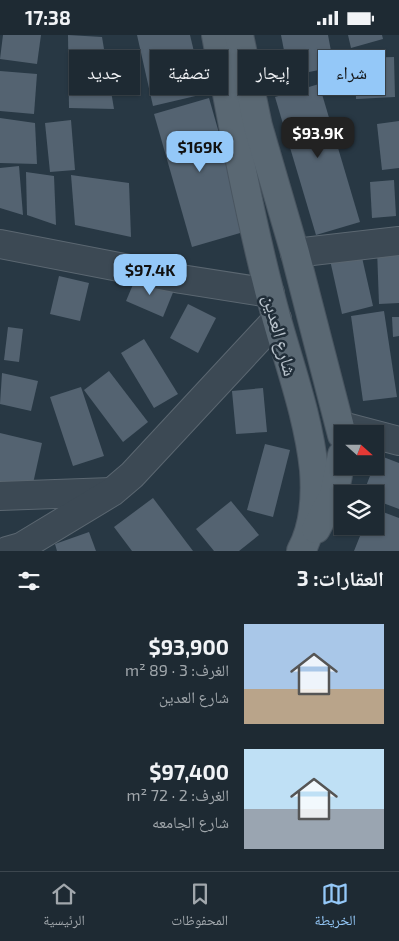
<!DOCTYPE html>
<html lang="ar">
<head>
<meta charset="utf-8">
<style>
  :root { --surface:#1e2a33; --page:#2b363f; --text:#f1f3f6; --muted:#a1a7ac; --line:#3c464e; --accent:#94c8f8 }
  body { margin:0; font-family:"Exo 2","Noto Naskh Arabic",sans-serif; background:var(--page); color:var(--text); direction:rtl; height:100vh; display:flex; flex-direction:column; font-size:19px; white-space:nowrap }
  * { box-sizing:border-box; margin:0 }
  p { font-size:16px; color:var(--muted) }
  .icon { flex:none; width:28px; height:28px; fill:none; stroke:currentColor; stroke-width:2; stroke-linecap:round; stroke-linejoin:round }
  .map { position:relative; height:516px; overflow:hidden; direction:ltr }
  .details { display:flex; flex-direction:column; background:var(--surface); flex:1 }
  .details>* { flex:none }
  .hud { position:absolute; left:15px; top:15px; width:370px; height:45px; direction:rtl; display:flex; gap:10px }
  .needle { width:32px; rotate:111deg }
  .buttons { position:absolute; left:334px; top:390px; display:grid; gap:10px }
  .buttons a { display:grid; place-items:center; width:50px; height:50px; border-radius:0px; background:var(--surface); box-shadow:0 1px 4px #0004,0 0 0 1px var(--line); font-size:25px }
  .price { position:absolute; translate:-50% -42px; padding:0 11px; border-radius:10px; background:var(--accent); color:#111; font-size:16px; line-height:32px; filter:drop-shadow(0 1px 2px #0008) }
  .price::after { content:''; position:absolute; left:50%; top:30px; width:15px; height:11px; margin-left:-8px; background:inherit; clip-path:polygon(0 0,100% 0,50% 100%) }
  .price.current { background:#222; color:#fff }
  ul { padding:0; list-style:none }
  li { display:flex; align-items:center; gap:15px; height:125px; padding:0 15px }
  li span { display:grid; place-items:center; flex:none; width:140px; height:100px; border-radius:0px; color:#555 }
  li>.icon { margin-inline-start:auto }
  span .icon { width:60px; height:60px; fill:#fffc; stroke-width:1 }
  li b { font-size:21px }
  h2 { display:flex; justify-content:space-between; align-items:center; height:60px; padding:0 15px; font-size:21px }
  .tag { padding:0 18px; border-radius:0px; background:var(--surface); box-shadow:0 1px 4px #0004,0 0 0 1px var(--line); font-size:18px; line-height:45px }
  .tag.current { background:var(--accent); color:#111 }
  .status { display:flex; justify-content:space-between; align-items:center; height:35px; padding:0 25px; background:var(--surface); direction:ltr }
  .status svg { height:14px; fill:currentColor }
  .dock { display:flex; justify-content:space-around; align-items:center; height:70px; border-top:1px solid var(--line); background:var(--surface); font-size:14px; color:var(--muted) }
  .dock a { display:grid; justify-items:center; gap:2px }
  .dock .current { color:var(--accent) }
  .map>svg:first-child { display:block }
  .building { fill:#546371 }
  .lines { fill:none; stroke-linecap:round; stroke-linejoin:round }
  .minor-casing { stroke:#5b6771; stroke-width:30 }
  .major-casing { stroke:#495560; stroke-width:30 }
  .minor { stroke:#3c4954; stroke-width:28 }
  .major { stroke:#5a6873; stroke-width:28 }
  .labels { text-anchor:middle; dominant-baseline:central; stroke-width:5; stroke-linejoin:round; paint-order:stroke }
  .street-label { font-size:19px; fill:#bac4cd; stroke:#212e39 }
</style>
</head>
<body>
<div class="status"><b>17:38</b><svg viewBox="0 0 49 12"><path d="M0 12V9h3v3zM5 12V6h3v6zM10 12V3h3v9zM15 12V0h3v12zM26 1h20v11H26zM47 4h2v5h-2z"/></svg></div>
<div class="map">
<svg width="399" height="516" viewBox="0 0 399 516">
  <rect width="100%" height="100%" fill="#283844"/>
  <!-- building -->
  <g class="building">
    <path d="M3 0H41L37 29 0 24Z"/>
    <path d="M68 0 102 2 114 74 69 73Z"/>
    <path d="M137 0H190L204 59 153 71Z"/>
    <path d="M281 0H328L334 32 289 41Z"/>
    <path d="M348 0H382L383 4 351 13Z"/>
    <path d="M394 22 395 62 356 64 355 23Z"/>
    <path d="M0 36 37 39 34 79 0 76Z"/>
    <path d="M319 49 360 187 316 200 275 62Z"/>
    <path d="M209 63 247 196 192 212 154 79Z"/>
    <path d="M0 83 35 88 37 129 0 128Z"/>
    <path d="M71 85 75 135 50 137 45 88Z"/>
    <path d="M399 86V133L382 135 377 89Z"/>
    <path d="M19 131 23 180 0 173V133Z"/>
    <path d="M26 137 54 141 56 190 27 180Z"/>
    <path d="M71 140 129 148 131 202 75 190Z"/>
    <path d="M394 145 396 181 372 183 370 147Z"/>
    <path d="M399 212V268L379 269 377 214Z"/>
    <path d="M361 218 373 271 342 279 330 225Z"/>
    <path d="M137 240 174 255 163 282 126 266Z"/>
    <path d="M59 241 89 248 80 286 50 279Z"/>
    <path d="M188 269 216 283 198 318 170 303Z"/>
    <path d="M384 276 397 362 363 366 351 281Z"/>
    <path d="M392 282H399V301L393 302Z"/>
    <path d="M8 292 23 294 19 327 4 325Z"/>
    <path d="M144 304 178 359 154 373 121 318Z"/>
    <path d="M109 336 148 387 123 407 84 355Z"/>
    <path d="M2 338 38 346 31 376 0 369Z"/>
    <path d="M81 352 104 421 73 431 50 362Z"/>
    <path d="M263 353 267 397 236 399 232 356Z"/>
    <path d="M0 398 42 408 32 453 0 446Z"/>
    <path d="M265 409 290 415 273 482 247 475Z"/>
    <path d="M378 420 399 428V474L375 465V459H363Z"/>
    <path d="M153 463 193 516H132L114 492Z"/>
    <path d="M231 466 259 500 239 516H214L196 494Z"/>
    <path d="M375 474 399 483V516H354L364 491H375Z"/>
    <path d="M89 497 96 516H57L55 509Z"/>
  </g>
  <g class="lines">
    <!-- minor casing -->
    <g class="minor-casing">
      <g id="minor">
        <path d="M0 209 181 244 270 258"/>
        <path d="M295 218 399 206"/>
        <path d="M342 391 399 406"/>
        <path d="M0 461 111 457"/>
        <path d="M7 516 21 512 112 457 132 440 277 284"/>
      </g>
    </g>
    <!-- major casing -->
    <g class="major-casing">
      <g id="major">
        <path d="M216 0C232 86 248 174 270 259 284 316 308 376 314 435 316 462 314 492 301 516"/>
        <path d="M239 0 258 91 295 218 342 400"/>
        <path d="M316 494 334 460 342 420"/>
      </g>
    </g>
    <!-- minor -->
    <use href="#minor" class="minor"/>
    <!-- major -->
    <use href="#major" class="major"/>
  </g>
  <g class="labels">
    <!-- street labels -->
    <g class="street-label">
      <text transform="translate(281 300) rotate(75)">شارع العدين</text>
    </g>
  </g>
</svg>
<div class="buttons">
<a><svg class="needle" viewBox="-14 -14 28 28"><path d="M0-13l5 13h-10z" fill="#e53935"/><path d="M0 13l5-13h-10z" fill="#a1a7ac"/></svg></a>
<a><svg class="icon" aria-label="layers" viewBox="0 0 24 24"><path d="M12 4l9 5-9 5-9-5zM3 14l9 5 9-5"/></svg></a>
</div>
<b class="price current" style="left:318px;top:124px">$93.9K</b>
<b class="price" style="left:200px;top:138px">$169K</b>
<b class="price" style="left:150px;top:261px">$97.4K</b>
<div class="hud">
<a class="tag current">شراء</a>
<a class="tag">إيجار</a>
<a class="tag">تصفية</a>
<a class="tag">جديد</a>
</div>
</div>
<section class="details">
<h2>العقارات: 3<svg class="icon" aria-label="filters" viewBox="0 0 24 24"><path d="M4 7h16M4 17h16"/><circle cx="9" cy="7" r="2"/><circle cx="15" cy="17" r="2"/></svg></h2>
<ul>
<li><span style="background:linear-gradient(#a9c7e8 65%,#b9a48a 0)"><svg class="icon" aria-label="home" viewBox="0 0 24 24"><path d="M3 11l9-7 9 7M6 9v11h12V9"/></svg></span><div><b>$93,900</b><p>الغرف: 3 · 89 m²</p><p>شارع العدين</p></div></li>
<li><span style="background:linear-gradient(#bfe0f5 60%,#9aa5b1 0)"><svg class="icon" aria-label="home" viewBox="0 0 24 24"><path d="M3 11l9-7 9 7M6 9v11h12V9"/></svg></span><div><b>$97,400</b><p>الغرف: 2 · 72 m²</p><p>شارع الجامعه</p></div></li>
</ul>
</section>
<nav class="dock">
<a class="current"><svg class="icon" aria-label="map" viewBox="0 0 24 24"><path d="M3 6l6-2 6 2 6-2v14l-6 2-6-2-6 2zM9 4v14M15 6v14"/></svg>الخريطة</a>
<a><svg class="icon" aria-label="saved" viewBox="0 0 24 24"><path d="M7 4h10v16l-5-4-5 4z"/></svg>المحفوظات</a>
<a><svg class="icon" aria-label="home" viewBox="0 0 24 24"><path d="M3 11l9-7 9 7M6 9v11h12V9"/></svg>الرئيسية</a>
</nav>
</body>
</html>
